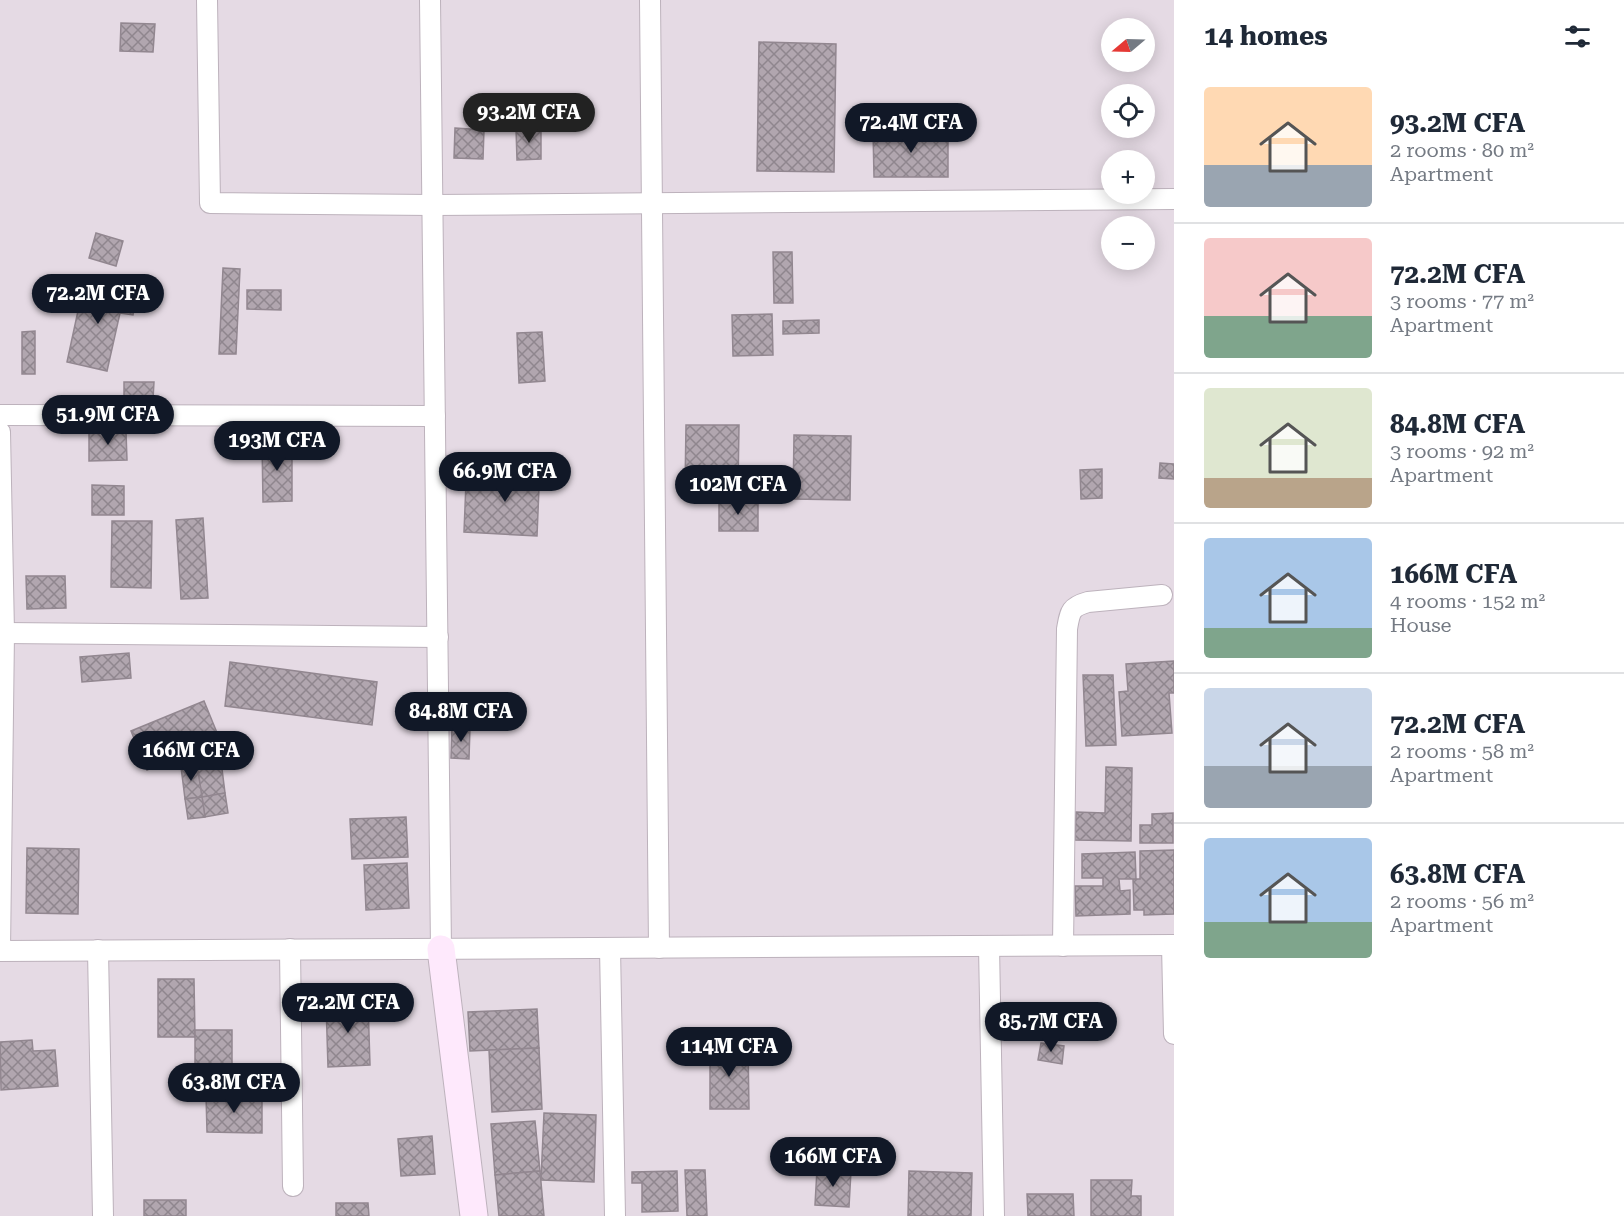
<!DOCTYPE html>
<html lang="en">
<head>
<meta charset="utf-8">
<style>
  :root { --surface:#fff; --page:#f2f2f3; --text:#1f2937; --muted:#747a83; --line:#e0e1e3; --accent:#111827 }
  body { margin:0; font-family:"Roboto Serif",serif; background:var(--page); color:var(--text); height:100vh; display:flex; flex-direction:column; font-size:22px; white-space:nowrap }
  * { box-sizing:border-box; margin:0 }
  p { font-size:20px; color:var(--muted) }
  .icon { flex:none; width:33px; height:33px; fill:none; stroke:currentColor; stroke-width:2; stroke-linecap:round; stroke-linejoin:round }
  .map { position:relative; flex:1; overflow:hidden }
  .panel { display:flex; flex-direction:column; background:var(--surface); width:450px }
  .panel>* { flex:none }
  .needle { width:39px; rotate:251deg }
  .tools { position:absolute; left:1101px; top:18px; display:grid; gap:12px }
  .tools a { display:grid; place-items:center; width:54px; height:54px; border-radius:50%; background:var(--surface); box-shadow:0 3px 15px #0003; font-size:30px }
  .price { position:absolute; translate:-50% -51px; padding:0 14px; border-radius:21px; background:var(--accent); color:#fff; font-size:20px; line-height:39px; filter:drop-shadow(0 2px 3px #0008) }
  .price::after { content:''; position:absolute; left:50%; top:36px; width:18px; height:14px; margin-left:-9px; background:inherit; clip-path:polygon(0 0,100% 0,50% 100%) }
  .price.on { background:#222; color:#fff }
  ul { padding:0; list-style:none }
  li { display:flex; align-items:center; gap:18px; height:150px; padding:0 30px }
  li+li { border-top:2px solid var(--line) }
  li span { display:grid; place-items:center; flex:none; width:168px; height:120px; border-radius:6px; color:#555 }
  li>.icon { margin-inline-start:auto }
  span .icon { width:72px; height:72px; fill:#fffc; stroke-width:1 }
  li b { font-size:26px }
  h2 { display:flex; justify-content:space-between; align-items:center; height:72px; padding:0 30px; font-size:26px }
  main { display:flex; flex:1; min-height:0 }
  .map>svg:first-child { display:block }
  .building { fill:url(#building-cross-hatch); stroke:#928790; stroke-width:1.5 }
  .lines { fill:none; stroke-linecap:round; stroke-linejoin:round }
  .street-casing { stroke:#bdb2bc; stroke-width:22 }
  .secondary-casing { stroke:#bdb2bc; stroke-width:29 }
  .street { stroke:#fff; stroke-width:20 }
  .secondary { stroke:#fee9fc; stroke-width:27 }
</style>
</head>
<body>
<main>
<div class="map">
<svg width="1174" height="1216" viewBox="0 0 1174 1216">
  <defs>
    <pattern id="building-cross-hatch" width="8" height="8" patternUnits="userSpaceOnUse" patternTransform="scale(1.5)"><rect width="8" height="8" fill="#b1a6af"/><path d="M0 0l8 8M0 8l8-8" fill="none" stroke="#8f868e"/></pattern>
  </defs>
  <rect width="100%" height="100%" fill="#e5dae4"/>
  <!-- building -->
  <g class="building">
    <path d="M121 23 155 24 153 52 120 51Z"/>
    <path d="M759 42 836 44 834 172 757 171Z"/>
    <path d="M455 128 484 130 483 159 454 158Z"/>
    <path d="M541 128V159L517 160 516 129Z"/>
    <path d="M873 131H948V177H874Z"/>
    <path d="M96 233 123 241 116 266 89 258Z"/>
    <path d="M773 252H792L793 303H774Z"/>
    <path d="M223 268 240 269 236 354H219Z"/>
    <path d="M84 283 137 295 133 315 120 313 107 371 67 362Z"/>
    <path d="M247 290H281V310L247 309Z"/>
    <path d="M772 314 773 355 733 356 732 315Z"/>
    <path d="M819 320V333L783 334V321Z"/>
    <path d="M35 331V374H22V332Z"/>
    <path d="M542 332 545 381 519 383 517 333Z"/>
    <path d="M124 382H154L153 399H124Z"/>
    <path d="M686 425H739L738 488H685Z"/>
    <path d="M89 432H126L127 460 89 461Z"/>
    <path d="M794 435 851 436 850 500 793 499Z"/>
    <path d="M262 443H292V501L263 502Z"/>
    <path d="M504 462 540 464 537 536 464 532 466 482 503 483Z"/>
    <path d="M1160 463 1174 464V479L1159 478Z"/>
    <path d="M1102 469V498L1081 499 1080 470Z"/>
    <path d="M92 485 124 486V515H92Z"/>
    <rect x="719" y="501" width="39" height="30"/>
    <path d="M203 518 208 598 181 599 176 520Z"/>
    <path d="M112 521H152L151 588 111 587Z"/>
    <path d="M26 576H65L66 608 27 609Z"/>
    <path d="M129 653 131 678 82 682 80 657Z"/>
    <path d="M1174 661V693H1169L1172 733 1122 736 1119 692 1128 691 1126 664Z"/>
    <path d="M230 662 377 682 372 725 225 706Z"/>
    <path d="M1083 675H1113L1116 745 1086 746Z"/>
    <path d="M204 701 220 740 147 770 131 731Z"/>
    <path d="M452 727H470L469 759 451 758Z"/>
    <path d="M221 761 225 793 202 797 197 765Z"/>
    <path d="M197 765 202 797 185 799 181 767Z"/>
    <path d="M1106 767 1132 768 1131 841 1075 840 1076 812 1105 813Z"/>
    <path d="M225 793 228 813 205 817 202 797Z"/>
    <path d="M202 797 205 817 188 819 185 799Z"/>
    <path d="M1173 813V843H1140V825H1152V814Z"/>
    <path d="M406 817 408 857 352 859 350 819Z"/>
    <path d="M27 848 79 849 78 914 26 913Z"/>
    <path d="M1174 850V914L1144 915V910H1134L1133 879H1140V851Z"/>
    <path d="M1135 852 1136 879H1119L1120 891 1130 890V914L1076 916 1075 886H1103V878H1082V854Z"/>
    <path d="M407 863 409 908 366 910 364 865Z"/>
    <path d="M158 979H194L195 1037H158Z"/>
    <path d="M368 1002 370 1065 328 1067 326 1003Z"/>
    <path d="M537 1009 539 1048 470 1051 468 1012Z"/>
    <rect x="195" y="1030" width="37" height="55"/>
    <path d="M32 1040 33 1051 55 1050 58 1086 1 1090 0 1042Z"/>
    <path d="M1041 1043 1064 1046 1062 1064 1038 1060Z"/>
    <path d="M748 1046 749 1109H710V1047Z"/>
    <path d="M539 1048 542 1109 492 1112 489 1050Z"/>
    <path d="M206 1095H262V1133L207 1132Z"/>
    <path d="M544 1113 596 1115 594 1182 541 1180Z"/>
    <path d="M535 1121 540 1171 495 1175 491 1124Z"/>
    <path d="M432 1136 435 1174 401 1176 398 1139Z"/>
    <path d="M817 1169 851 1171 849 1207 815 1205Z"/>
    <path d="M685 1170H705L707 1216H687Z"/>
    <path d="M540 1171 544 1216H499L495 1175Z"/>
    <path d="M677 1171 678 1211 642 1212V1183H632V1172Z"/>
    <path d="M909 1171 972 1173 971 1216H908Z"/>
    <path d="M1091 1180H1132L1131 1196H1141V1216H1091Z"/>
    <path d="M1027 1194H1073L1074 1216H1028Z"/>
    <rect x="144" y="1200" width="42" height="16"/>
    <path d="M336 1203H368L369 1216H336Z"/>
  </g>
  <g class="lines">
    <!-- street casing -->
    <g class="street-casing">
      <g id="street">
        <path d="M207 0 210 203 433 205 1174 199"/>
        <path d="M430 0 441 949"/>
        <path d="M650 0 659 948"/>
        <path d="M0 415 435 416"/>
        <path d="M0 432 4 633 0 951"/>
        <path d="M4 633 438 637"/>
        <path d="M1172 945 1174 1034"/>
        <path d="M989 946 994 1216"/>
        <path d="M1063 946 1067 629C1070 612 1070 607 1088 602L1162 595"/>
        <path d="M610 948 615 1216"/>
        <path d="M290 949 293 1186"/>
        <path d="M98 950 103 1216"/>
        <path d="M0 951 1174 945"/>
      </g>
    </g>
    <!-- secondary casing -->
    <g class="secondary-casing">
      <path id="secondary" d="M441 949 474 1216"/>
    </g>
    <!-- street -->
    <use href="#street" class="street"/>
    <!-- secondary -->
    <use href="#secondary" class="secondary"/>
  </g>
</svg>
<div class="tools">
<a><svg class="needle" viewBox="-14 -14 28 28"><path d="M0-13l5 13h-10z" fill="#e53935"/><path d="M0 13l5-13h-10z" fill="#747a83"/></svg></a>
<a><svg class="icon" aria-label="locate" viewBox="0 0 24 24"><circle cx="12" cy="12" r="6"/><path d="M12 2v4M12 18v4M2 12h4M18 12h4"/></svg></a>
<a>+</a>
<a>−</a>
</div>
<b class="price on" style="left:529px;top:144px">93.2M CFA</b>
<b class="price" style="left:911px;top:154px">72.4M CFA</b>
<b class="price" style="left:98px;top:325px">72.2M CFA</b>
<b class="price" style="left:108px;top:446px">51.9M CFA</b>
<b class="price" style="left:277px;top:472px">193M CFA</b>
<b class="price" style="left:505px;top:503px">66.9M CFA</b>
<b class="price" style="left:738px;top:516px">102M CFA</b>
<b class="price" style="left:461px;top:743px">84.8M CFA</b>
<b class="price" style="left:191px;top:782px">166M CFA</b>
<b class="price" style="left:348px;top:1034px">72.2M CFA</b>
<b class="price" style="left:1051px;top:1053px">85.7M CFA</b>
<b class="price" style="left:729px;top:1078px">114M CFA</b>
<b class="price" style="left:234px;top:1114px">63.8M CFA</b>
<b class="price" style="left:833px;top:1188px">166M CFA</b>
</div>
<section class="panel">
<h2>14 homes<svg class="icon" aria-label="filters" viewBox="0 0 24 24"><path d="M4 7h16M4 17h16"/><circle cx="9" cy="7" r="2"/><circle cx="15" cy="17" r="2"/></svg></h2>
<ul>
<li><span style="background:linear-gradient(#ffd9b3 65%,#9aa5b1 0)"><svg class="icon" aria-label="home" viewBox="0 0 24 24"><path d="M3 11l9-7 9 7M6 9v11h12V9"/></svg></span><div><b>93.2M CFA</b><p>2 rooms · 80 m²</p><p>Apartment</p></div></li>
<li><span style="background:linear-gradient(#f6c9c9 65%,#7fa58c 0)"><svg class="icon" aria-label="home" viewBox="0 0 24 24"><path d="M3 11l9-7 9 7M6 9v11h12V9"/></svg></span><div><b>72.2M CFA</b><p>3 rooms · 77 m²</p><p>Apartment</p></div></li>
<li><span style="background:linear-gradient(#dfe7d0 75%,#b9a48a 0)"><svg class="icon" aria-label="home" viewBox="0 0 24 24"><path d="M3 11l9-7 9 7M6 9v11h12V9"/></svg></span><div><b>84.8M CFA</b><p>3 rooms · 92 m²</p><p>Apartment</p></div></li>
<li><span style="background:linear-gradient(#a9c7e8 75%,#7fa58c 0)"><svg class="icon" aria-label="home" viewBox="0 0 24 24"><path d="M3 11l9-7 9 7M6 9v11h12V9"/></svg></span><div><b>166M CFA</b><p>4 rooms · 152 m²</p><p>House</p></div></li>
<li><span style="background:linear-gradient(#c9d6e8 65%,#9aa5b1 0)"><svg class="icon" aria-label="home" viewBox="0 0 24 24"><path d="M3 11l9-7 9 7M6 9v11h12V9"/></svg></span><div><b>72.2M CFA</b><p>2 rooms · 58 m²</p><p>Apartment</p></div></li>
<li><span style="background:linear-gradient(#a9c7e8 70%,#7fa58c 0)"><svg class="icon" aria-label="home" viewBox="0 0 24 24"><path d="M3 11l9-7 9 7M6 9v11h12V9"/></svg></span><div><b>63.8M CFA</b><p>2 rooms · 56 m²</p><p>Apartment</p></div></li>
</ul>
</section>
</main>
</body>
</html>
